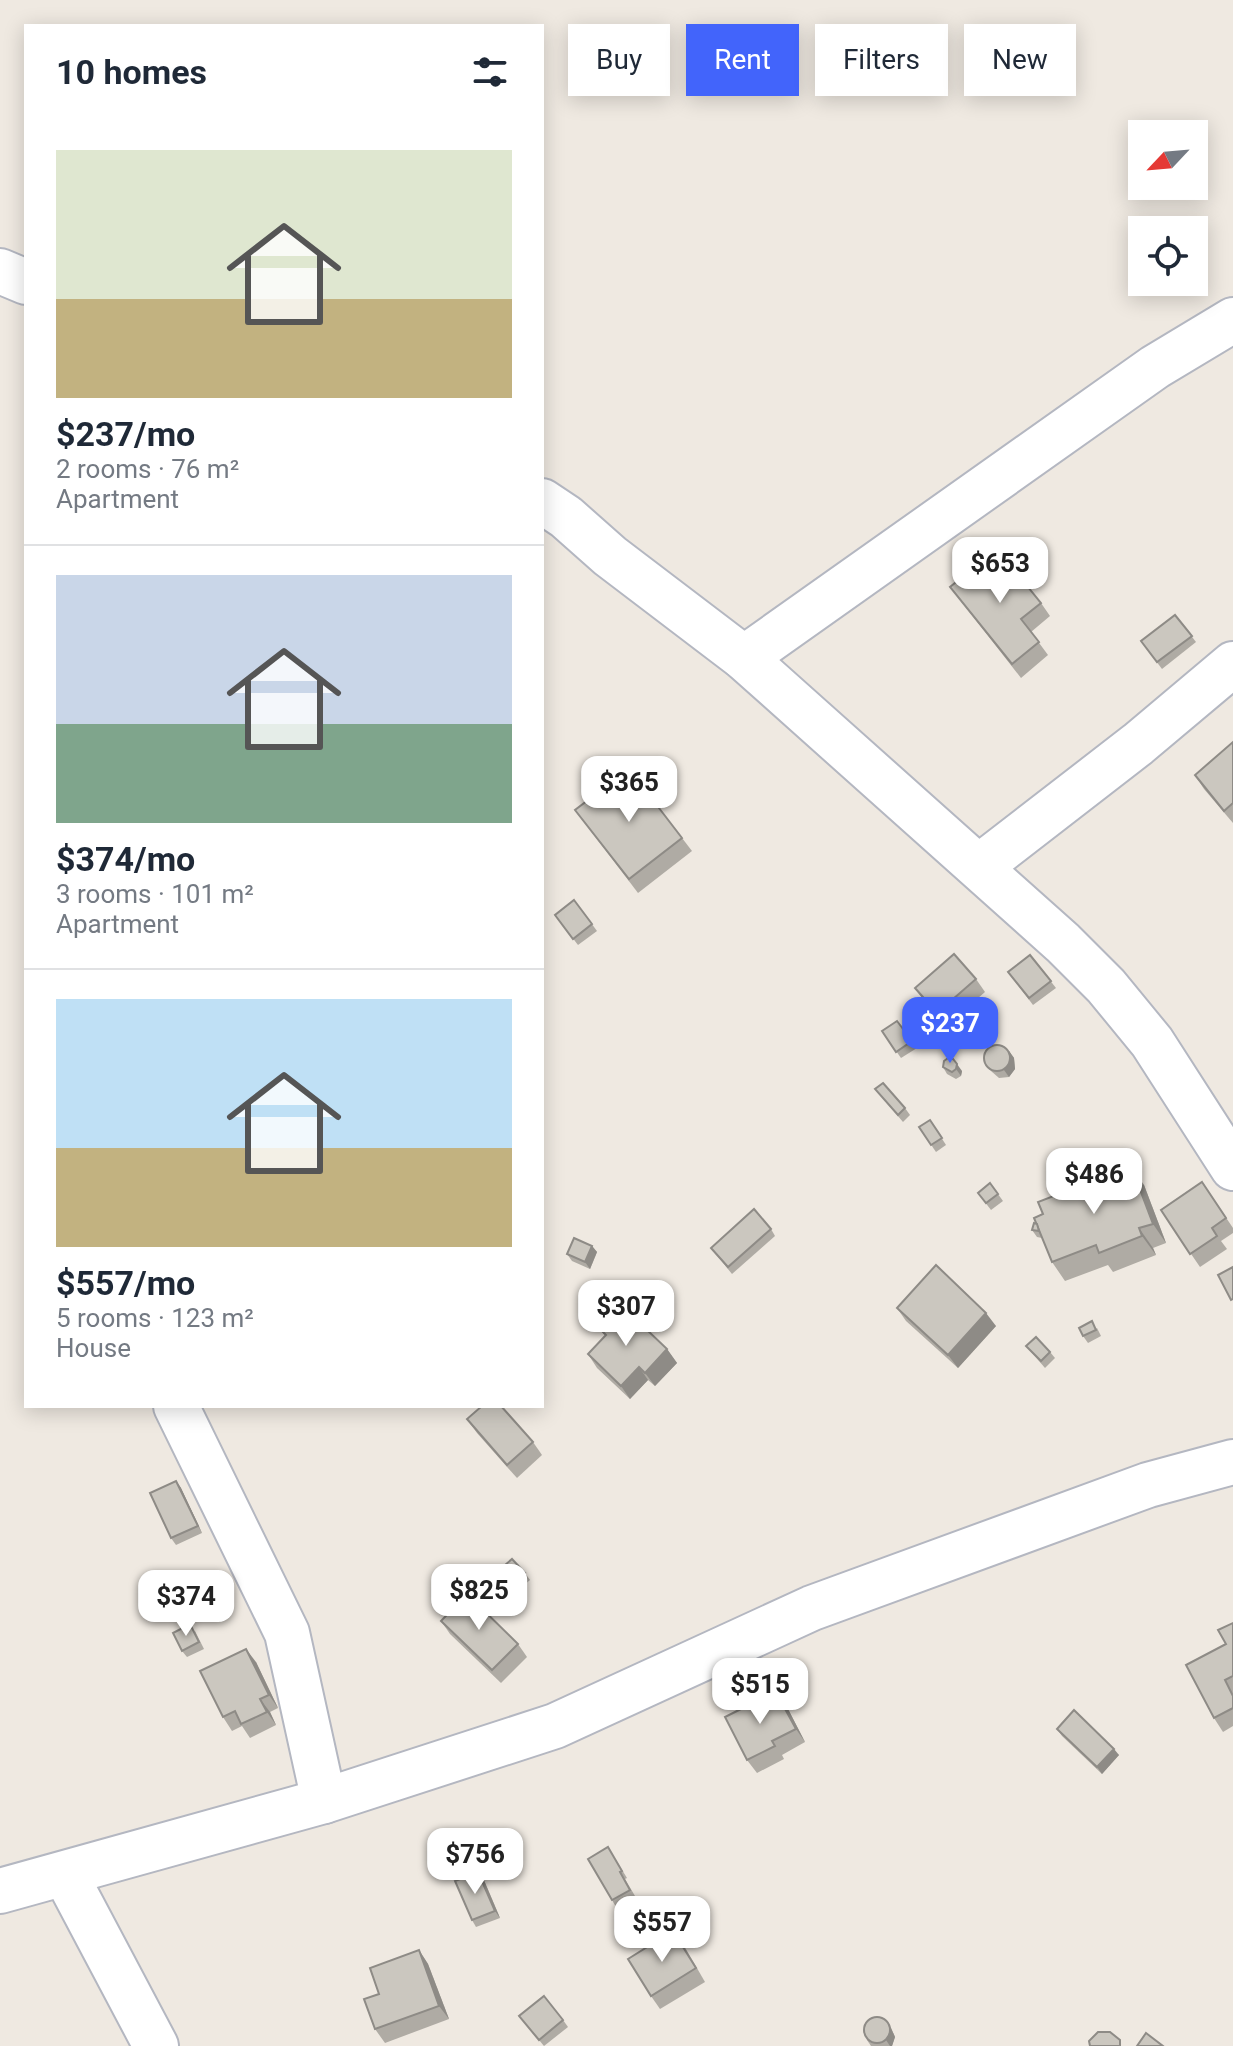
<!DOCTYPE html>
<html lang="en">
<head>
<meta charset="utf-8">
<style>
  :root { --surface:#fff; --page:#f6f6f7; --text:#1f2937; --muted:#747a83; --line:#e0e1e3; --accent:#4264fb }
  body { margin:0; font-family:Roboto,sans-serif; background:var(--page); color:var(--text); height:100vh; display:flex; flex-direction:column; font-size:30px; white-space:nowrap }
  * { box-sizing:border-box; margin:0 }
  p { font-size:26px; color:var(--muted) }
  .icon { flex:none; width:44px; height:44px; fill:none; stroke:currentColor; stroke-width:2; stroke-linecap:round; stroke-linejoin:round }
  .map { position:relative; flex:1; overflow:hidden }
  .drawer { position:absolute; left:24px; top:24px; width:520px; height:1384px; display:flex; flex-direction:column; background:var(--surface); border-radius:0px; box-shadow:0 4px 20px #0003 }
  .drawer>* { flex:none }
  .guide { position:absolute; left:568px; top:24px; width:544px; height:72px; display:flex; gap:16px }
  .needle { width:52px; rotate:244deg }
  .buttons { position:absolute; left:1128px; top:120px; display:grid; gap:16px }
  .buttons a { display:grid; place-items:center; width:80px; height:80px; border-radius:0px; background:var(--surface); box-shadow:0 4px 20px #0003; font-size:40px }
  .price { position:absolute; translate:-50% -68px; padding:0 18px; border-radius:16px; background:#fff; color:#222; font-size:26px; line-height:52px; filter:drop-shadow(0 2px 4px #0008) }
  .price::after { content:''; position:absolute; left:50%; top:48px; width:24px; height:18px; margin-left:-12px; background:inherit; clip-path:polygon(0 0,100% 0,50% 100%) }
  .price.on { background:var(--accent); color:#fff }
  ul { padding:0; list-style:none }
  li { display:grid; align-content:center; gap:16px; height:424px; padding:0 32px }
  li+li { border-top:2px solid var(--line) }
  li span { display:grid; place-items:center; height:248px; border-radius:0px; color:#555 }
  li>.icon { margin-inline-start:auto }
  span .icon { width:144px; height:144px; fill:#fffc; stroke-width:1 }
  li b { font-size:34px }
  h2 { display:flex; justify-content:space-between; align-items:center; height:96px; padding:0 32px; font-size:34px }
  .pill { padding:0 28px; border-radius:0px; background:var(--surface); box-shadow:0 4px 20px #0003; font-size:28px; line-height:72px }
  .pill.on { background:var(--accent); color:#fff }
  .map>svg:first-child { display:block }
  .lines { fill:none; stroke-linecap:round; stroke-linejoin:round }
  .minor-casing { stroke:#b4b7c1; stroke-width:48 }
  .minor { stroke:#fff; stroke-width:44 }
  .wall { fill:#afaba4 }
  .shaded-wall { fill:#8e8b86 }
  .building { fill:#cbc7bf; stroke:#8e8b86; stroke-width:2 }
</style>
</head>
<body>
<div class="map">
<svg width="1233" height="2046" viewBox="0 0 1233 2046">
  <rect width="100%" height="100%" fill="#efe9e1"/>
  <g class="lines">
    <!-- minor casing -->
    <g class="minor-casing">
      <g id="minor">
        <path d="M0 271 26 282"/>
        <path d="M542 501 566 517 610 556 744 658 1063 943 1106 986 1152 1042 1233 1168"/>
        <path d="M744 658 1155 367 1233 320"/>
        <path d="M979 867 1138 744 1233 664"/>
        <path d="M176 1406 287 1633 324 1801"/>
        <path d="M65 1874 156 2046"/>
        <path d="M0 1891 324 1801 555 1726 812 1608 1148 1485 1233 1462"/>
      </g>
    </g>
    <!-- minor -->
    <use href="#minor" class="minor"/>
  </g>
  <!-- wall -->
  <g class="wall">
    <path d="M991 564 1041 603 1050 616 1031 632 1048 655 1021 678 950 587Z"/>
    <path d="M1175 615 1196 642 1162 669 1141 641Z"/>
    <path d="M1233 742V823L1204 789 1195 775Z"/>
    <path d="M575 810 682 838 692 851 638 893Z"/>
    <path d="M574 900 597 931 578 945 555 915Z"/>
    <path d="M1030 955 1056 988 1033 1005 1008 972Z"/>
    <path d="M976 979 985 992 946 1026 925 1002 915 988Z"/>
    <path d="M897 1021 917 1048 901 1058 882 1031Z"/>
    <path d="M1009 1051 1014 1058 1015 1069 1009 1077 999 1078 991 1071 986 1065Z"/>
    <path d="M943 1067 962 1071 961 1076 956 1079 947 1074Z"/>
    <path d="M875 1089 905 1108 910 1115 903 1122Z"/>
    <path d="M930 1120 946 1145 936 1152 919 1127Z"/>
    <path d="M1202 1182 1233 1228V1233L1221 1241 1227 1249 1200 1267 1161 1210Z"/>
    <path d="M990 1183 1003 1201 991 1210 978 1193Z"/>
    <path d="M1144 1185 1166 1243 1153 1248 1156 1255 1113 1272 1108 1265 1065 1281 1052 1262 1042 1238 1037 1237 1032 1230Z"/>
    <path d="M771 1229 775 1236 732 1274 711 1248Z"/>
    <path d="M592 1246 597 1252 590 1269 572 1261 567 1254Z"/>
    <path d="M897 1308 996 1326 958 1368 906 1321Z"/>
    <path d="M1097 1328 1101 1336 1088 1343 1083 1336Z"/>
    <path d="M601 1330 667 1349 677 1363 655 1386 648 1380 630 1399 597 1368 588 1354 605 1336Z"/>
    <path d="M1026 1346 1050 1352 1055 1358 1045 1368Z"/>
    <path d="M467 1419 533 1442 542 1455 517 1478 477 1433Z"/>
    <path d="M176 1481 181 1488 202 1533 176 1545 171 1538Z"/>
    <path d="M505 1565 525 1573 530 1580 523 1586Z"/>
    <path d="M441 1621 518 1644 527 1657 501 1683 450 1634Z"/>
    <path d="M1233 1623V1726L1223 1732 1214 1718 1226 1644Z"/>
    <path d="M195 1631 204 1649 187 1657 182 1651Z"/>
    <path d="M256 1662 278 1708 270 1712 276 1725 250 1738 242 1726 232 1731 223 1717Z"/>
    <path d="M778 1696 788 1709 805 1742 782 1755 784 1759 757 1773 747 1760 756 1707Z"/>
    <path d="M1057 1729 1119 1755 1102 1774 1062 1736Z"/>
    <path d="M608 1847 627 1878 625 1879 635 1896 616 1907 612 1900Z"/>
    <path d="M478 1872 483 1878 500 1918 476 1927 472 1920Z"/>
    <path d="M683 1944 705 1982 660 2009 651 1996Z"/>
    <path d="M419 1950 428 1964 449 2019 385 2043 375 2029 379 1994Z"/>
    <path d="M563 2020 568 2027 544 2046 524 2022Z"/>
    <path d="M891 2028 895 2037 892 2046H871L867 2040Z"/>
  </g>
  <!-- shaded-wall -->
  <g class="shaded-wall">
    <path d="M1009 1051 1014 1058 1015 1069 1009 1077 1004 1070Z"/>
    <path d="M957 1064 962 1071 961 1076 956 1069Z"/>
    <path d="M1131 1166 1144 1185 1166 1243 1153 1224Z"/>
    <path d="M1139 1228 1153 1248 1156 1255 1142 1236Z"/>
    <path d="M592 1246 597 1252 590 1269 585 1262Z"/>
    <path d="M986 1313 996 1326 958 1368 948 1355Z"/>
    <path d="M667 1349 677 1363 655 1386 645 1373Z"/>
    <path d="M639 1367 648 1380 630 1399 621 1386Z"/>
    <path d="M176 1481 181 1488 202 1533 198 1526Z"/>
    <path d="M246 1649 256 1662 278 1708 269 1695Z"/>
    <path d="M778 1696 788 1709 805 1742 796 1729Z"/>
    <path d="M260 1699 270 1712 276 1725 267 1712Z"/>
    <path d="M1114 1749 1119 1755 1102 1774 1097 1767Z"/>
    <path d="M478 1872 483 1878 500 1918 495 1911Z"/>
    <path d="M419 1950 428 1964 449 2019 439 2006Z"/>
    <path d="M887 2021 891 2028 895 2037 892 2046H890L886 2040Z"/>
  </g>
  <!-- building -->
  <g class="building">
    <path d="M1002 555 1041 603 1021 619 1039 642 1012 664 950 587 986 558 991 564Z"/>
    <path d="M1175 615 1192 636 1157 662 1141 641Z"/>
    <path d="M1233 742V803L1224 811 1195 775Z"/>
    <path d="M629 769 682 838 629 879 575 810Z"/>
    <path d="M574 900 592 924 573 939 555 915Z"/>
    <path d="M954 954 976 979 937 1013 915 988Z"/>
    <path d="M1030 955 1051 981 1029 998 1008 972Z"/>
    <path d="M897 1021 912 1041 896 1052 882 1031Z"/>
    <circle cx="997" cy="1058" r="13"/>
    <path d="M948 1058 953 1059 957 1064 956 1069 952 1072 943 1067 944 1061Z"/>
    <path d="M883 1083 905 1108 898 1115 875 1089Z"/>
    <path d="M930 1120 942 1138 931 1145 919 1127Z"/>
    <path d="M1131 1166 1153 1224 1139 1228 1142 1236 1099 1253 1096 1245 1052 1262 1034 1218 1043 1214 1038 1202Z"/>
    <path d="M1202 1182 1226 1218 1212 1228 1217 1236 1190 1254 1161 1210Z"/>
    <path d="M990 1183 998 1194 986 1203 978 1193Z"/>
    <path d="M754 1209 771 1229 728 1267 711 1248Z"/>
    <path d="M1034 1223 1037 1224 1039 1231 1032 1230Z"/>
    <path d="M574 1238 592 1246 585 1262 567 1254Z"/>
    <path d="M936 1265 986 1313 948 1355 897 1308Z"/>
    <path d="M1233 1267V1299L1231 1300 1218 1275Z"/>
    <path d="M623 1307 667 1349 645 1373 639 1367 621 1386 588 1354 606 1335 601 1330Z"/>
    <path d="M1092 1321 1096 1330 1083 1336 1079 1328Z"/>
    <path d="M1036 1337 1050 1352 1041 1361 1026 1346Z"/>
    <path d="M482 1406H501L533 1442 507 1465 467 1419Z"/>
    <path d="M176 1481 198 1526 171 1538 150 1493Z"/>
    <path d="M512 1559 525 1573 518 1579 505 1565Z"/>
    <path d="M467 1594 518 1644 492 1670 441 1621Z"/>
    <path d="M1233 1623V1676L1225 1680 1233 1696V1708L1214 1718 1186 1665 1226 1644 1218 1630Z"/>
    <path d="M190 1624 199 1642 182 1651 173 1633Z"/>
    <path d="M246 1649 269 1695 260 1699 267 1712 241 1724 235 1711 223 1717 200 1671Z"/>
    <path d="M778 1696 796 1729 772 1741 775 1746 747 1760 725 1717 753 1703 755 1708Z"/>
    <path d="M1074 1710 1114 1749 1097 1767 1057 1729Z"/>
    <path d="M608 1847 622 1871 620 1872 630 1890 612 1900 588 1859Z"/>
    <path d="M478 1872 495 1911 472 1920 455 1881Z"/>
    <path d="M673 1931 696 1968 651 1996 628 1959Z"/>
    <path d="M419 1950 439 2006 375 2029 364 1999 379 1994 370 1968Z"/>
    <path d="M544 1996 563 2020 539 2040 519 2016Z"/>
    <circle cx="877" cy="2030" r="13"/>
    <path d="M1098 2032H1110L1120 2040V2046H1090L1089 2041Z"/>
    <path d="M1146 2033 1163 2046H1137Z"/>
  </g>
</svg>
<div class="buttons">
<a><svg class="needle" viewBox="-14 -14 28 28"><path d="M0-13l5 13h-10z" fill="#e53935"/><path d="M0 13l5-13h-10z" fill="#747a83"/></svg></a>
<a><svg class="icon" aria-label="locate" viewBox="0 0 24 24"><circle cx="12" cy="12" r="6"/><path d="M12 2v4M12 18v4M2 12h4M18 12h4"/></svg></a>
</div>
<b class="price" style="left:1000px;top:605px">$653</b>
<b class="price" style="left:629px;top:824px">$365</b>
<b class="price on" style="left:950px;top:1065px">$237</b>
<b class="price" style="left:1094px;top:1216px">$486</b>
<b class="price" style="left:626px;top:1348px">$307</b>
<b class="price" style="left:479px;top:1632px">$825</b>
<b class="price" style="left:186px;top:1638px">$374</b>
<b class="price" style="left:760px;top:1726px">$515</b>
<b class="price" style="left:475px;top:1896px">$756</b>
<b class="price" style="left:662px;top:1964px">$557</b>
<div class="guide">
<a class="pill">Buy</a>
<a class="pill on">Rent</a>
<a class="pill">Filters</a>
<a class="pill">New</a>
</div>
<section class="drawer">
<h2>10 homes<svg class="icon" aria-label="filters" viewBox="0 0 24 24"><path d="M4 7h16M4 17h16"/><circle cx="9" cy="7" r="2"/><circle cx="15" cy="17" r="2"/></svg></h2>
<ul>
<li><span style="background:linear-gradient(#dfe7d0 60%,#c2b280 0)"><svg class="icon" aria-label="home" viewBox="0 0 24 24"><path d="M3 11l9-7 9 7M6 9v11h12V9"/></svg></span><div><b>$237/mo</b><p>2 rooms · 76 m²</p><p>Apartment</p></div></li>
<li><span style="background:linear-gradient(#c9d6e8 60%,#7fa58c 0)"><svg class="icon" aria-label="home" viewBox="0 0 24 24"><path d="M3 11l9-7 9 7M6 9v11h12V9"/></svg></span><div><b>$374/mo</b><p>3 rooms · 101 m²</p><p>Apartment</p></div></li>
<li><span style="background:linear-gradient(#bfe0f5 60%,#c2b280 0)"><svg class="icon" aria-label="home" viewBox="0 0 24 24"><path d="M3 11l9-7 9 7M6 9v11h12V9"/></svg></span><div><b>$557/mo</b><p>5 rooms · 123 m²</p><p>House</p></div></li>
</ul>
</section>
</div>
</body>
</html>
